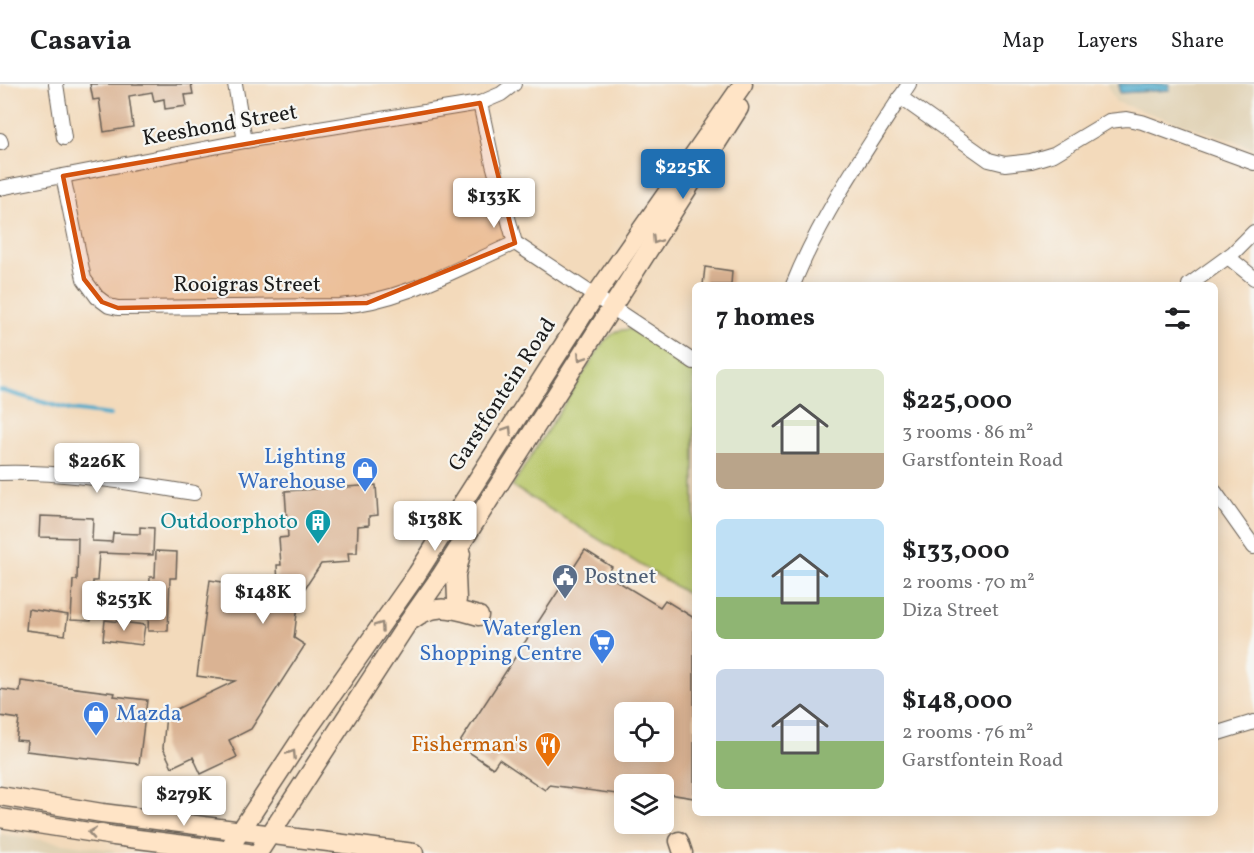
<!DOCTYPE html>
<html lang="en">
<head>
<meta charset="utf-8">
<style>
  :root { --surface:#fff; --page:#f6f6f6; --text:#202124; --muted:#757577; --line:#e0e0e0; --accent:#1f6fb2 }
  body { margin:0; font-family:Vollkorn,serif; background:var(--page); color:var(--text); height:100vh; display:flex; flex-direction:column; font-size:22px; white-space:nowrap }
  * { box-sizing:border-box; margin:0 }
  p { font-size:20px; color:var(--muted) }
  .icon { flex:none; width:33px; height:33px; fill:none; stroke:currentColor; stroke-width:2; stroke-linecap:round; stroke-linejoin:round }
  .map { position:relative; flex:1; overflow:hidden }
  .side { position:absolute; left:692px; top:198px; width:526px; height:534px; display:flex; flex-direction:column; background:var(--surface); border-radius:9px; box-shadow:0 3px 15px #0003 }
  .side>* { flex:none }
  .controls { position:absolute; left:614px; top:618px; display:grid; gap:12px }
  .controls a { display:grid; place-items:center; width:60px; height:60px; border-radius:9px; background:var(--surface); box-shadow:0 3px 15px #0003; font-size:30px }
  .price { position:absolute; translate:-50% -51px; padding:0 14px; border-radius:6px; background:#fff; color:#222; font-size:20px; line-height:39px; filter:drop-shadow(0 2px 3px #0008) }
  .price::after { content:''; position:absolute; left:50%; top:36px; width:18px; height:14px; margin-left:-9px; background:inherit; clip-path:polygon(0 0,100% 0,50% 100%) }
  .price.selected { background:var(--accent); color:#fff }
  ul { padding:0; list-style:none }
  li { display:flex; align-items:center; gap:18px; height:150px; padding:0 24px }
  li span { display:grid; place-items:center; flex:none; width:168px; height:120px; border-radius:9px; color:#555 }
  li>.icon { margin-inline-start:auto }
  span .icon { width:72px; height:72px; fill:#fffc; stroke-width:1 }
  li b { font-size:26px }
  h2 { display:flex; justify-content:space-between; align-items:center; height:72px; padding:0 24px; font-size:26px }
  header { display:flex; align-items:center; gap:36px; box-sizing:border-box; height:84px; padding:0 30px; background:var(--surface); border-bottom:2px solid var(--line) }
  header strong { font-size:28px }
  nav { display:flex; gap:33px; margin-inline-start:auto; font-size:21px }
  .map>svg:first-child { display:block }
  .built { fill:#e0d1b4 }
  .green { fill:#b8c668; stroke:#6a7142; stroke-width:1.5 }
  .water { fill:#4ba9ca; stroke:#346273; stroke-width:1.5 }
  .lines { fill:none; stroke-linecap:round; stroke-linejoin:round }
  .stream { stroke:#4ba9ca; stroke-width:4 }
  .building { fill:#dab393; fill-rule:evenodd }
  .minor-casing { stroke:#675e54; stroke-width:16 }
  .secondary-casing { stroke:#675e54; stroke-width:21 }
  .minor { stroke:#fff; stroke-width:14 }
  .secondary { stroke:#ffe4c6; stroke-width:18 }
  .oneway { stroke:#998a7a }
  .marked { fill:#d4530e; fill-opacity:0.2; stroke:#d4530e; stroke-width:4.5; stroke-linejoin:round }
  .labels { text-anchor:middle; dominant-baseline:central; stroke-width:4.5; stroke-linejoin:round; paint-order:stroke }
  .street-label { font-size:22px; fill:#1c1c1c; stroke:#f6f6f2 }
  .shop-label { font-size:22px; fill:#366cbe; stroke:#f6f6f2; text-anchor:end }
  .culture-label { font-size:22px; fill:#0d838f; stroke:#f6f6f2; text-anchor:end }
  .service-label { font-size:22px; fill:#4e5e75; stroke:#f6f6f2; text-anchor:start }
  .food-label { font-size:22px; fill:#c56008; stroke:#f6f6f2; text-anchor:end }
</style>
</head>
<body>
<header>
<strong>Casavia</strong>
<nav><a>Map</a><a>Layers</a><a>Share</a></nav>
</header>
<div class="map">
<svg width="1254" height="769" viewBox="0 0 1254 769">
  <rect width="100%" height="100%" fill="#f6f6f2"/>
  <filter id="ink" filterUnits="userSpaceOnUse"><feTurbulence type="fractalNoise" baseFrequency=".0167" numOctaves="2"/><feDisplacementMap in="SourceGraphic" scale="12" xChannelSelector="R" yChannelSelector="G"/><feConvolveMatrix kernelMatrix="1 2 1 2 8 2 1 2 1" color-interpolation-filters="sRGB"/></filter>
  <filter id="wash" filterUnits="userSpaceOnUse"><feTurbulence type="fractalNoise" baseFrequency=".008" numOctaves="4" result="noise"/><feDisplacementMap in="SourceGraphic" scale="24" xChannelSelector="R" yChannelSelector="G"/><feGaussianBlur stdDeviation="1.35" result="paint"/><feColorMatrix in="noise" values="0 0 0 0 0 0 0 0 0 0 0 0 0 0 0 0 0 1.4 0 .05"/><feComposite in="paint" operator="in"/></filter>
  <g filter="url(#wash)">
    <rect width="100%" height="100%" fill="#f3dabb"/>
    <!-- built -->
    <g class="built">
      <path d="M1106 0H1254V64L1116 18Z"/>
      <path d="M0 750 113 766 115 769H0Z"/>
    </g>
    <!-- green -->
    <path class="green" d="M629 245 643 251 694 286V514L512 402 604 257 617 247Z"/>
    <!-- water -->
    <path class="water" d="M1119 0H1169L1170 6 1119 9Z"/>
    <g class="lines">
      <!-- stream -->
      <path class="stream" d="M0 306 70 326 110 331"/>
    </g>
    <g id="blocks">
      <!-- building -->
      <g class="building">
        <path d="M90 0H191L193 10 185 11 187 22 165 25 164 15 154 17 152 8 129 12 133 43 104 48 99 15 93 16Z"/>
        <path d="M705 183 732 187 731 201H703Z"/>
        <path d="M376 401 378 431 369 432V441L358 442 357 469H348L349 478 321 480 299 513 294 554 305 561 251 645 229 656 237 673 201 690 193 673 172 683 163 664 166 630 235 597 197 592 210 496 229 499V496L278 502 277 481H281L279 454 288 453 285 407Z"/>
        <path d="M40 432 93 434 92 457 112 458 113 449 140 450V443L154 444 153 471 99 469 97 497H93L91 537 71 536 73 496H77L78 454 39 453Z"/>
        <path d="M585 466 612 483 607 491 660 523 665 516 694 534V714L663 709V700H624V711L549 701 545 706 499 675 493 684 458 661ZM624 628H663V668H624Z"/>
        <path d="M156 467 177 468 176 494H170L168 547H148L150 493H155Z"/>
        <path d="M28 525 68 531 65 551 26 546Z"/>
        <path d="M105 536 145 541 142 561 103 556Z"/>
        <path d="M21 597 115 609 114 612 147 616 139 680 26 667 27 657 16 656 19 635 0 632V605L20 608Z"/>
      </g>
    </g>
  </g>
  <g filter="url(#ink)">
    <use href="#blocks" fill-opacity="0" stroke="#675e54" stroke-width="1.5"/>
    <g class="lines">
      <!-- minor casing -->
      <g class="minor-casing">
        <g id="minor">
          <path d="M56 0 64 54"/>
          <path d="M235 0 245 57"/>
          <path d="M900 13 989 76 1005 80 1031 77 1054 70 1109 37 1127 35 1142 38 1254 79"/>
          <path d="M480 19 493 80 515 159 694 278"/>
          <path d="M0 56 1 59"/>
          <path d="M63 92 84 195 97 213 109 222 118 224 339 222C401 218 458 184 515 159"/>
          <path d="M0 104 245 57 480 19 501 10 514 0"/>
          <path d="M1228 173 1254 194"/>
          <path d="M793 201C821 131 868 63 909 0"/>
          <path d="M1189 201 1233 169 1254 148"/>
          <path d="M0 389C66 387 130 399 194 409"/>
          <path d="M1215 408 1254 463"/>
          <path d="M1215 650 1254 638"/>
        </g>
      </g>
      <!-- secondary casing -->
      <g class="secondary-casing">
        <g id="secondary">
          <path d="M457 516 456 491 461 470"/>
          <path d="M412 536C435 518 453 525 479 532"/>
          <path d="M0 712 102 729 414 769"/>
          <path d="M0 734 114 752 248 769"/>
          <path d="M679 757 683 769"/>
          <path d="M226 769 303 652 417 490 595 212 743 0"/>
          <path d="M258 769 407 540 440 493 739 24"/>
        </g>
      </g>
      <!-- minor -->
      <use href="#minor" class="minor"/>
      <!-- secondary -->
      <use href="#secondary" class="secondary"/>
    </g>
    <!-- one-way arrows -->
    <defs><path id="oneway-chevron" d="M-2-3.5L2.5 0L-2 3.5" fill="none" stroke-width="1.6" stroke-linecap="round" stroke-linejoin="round" transform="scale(1.5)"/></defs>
    <g class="oneway">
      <use href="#oneway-chevron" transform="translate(656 156) rotate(123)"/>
      <use href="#oneway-chevron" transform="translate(581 273) rotate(123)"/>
      <use href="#oneway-chevron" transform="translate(508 346) rotate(-57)"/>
      <use href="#oneway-chevron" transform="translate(380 542) rotate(-55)"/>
      <use href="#oneway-chevron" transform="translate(292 670) rotate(-57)"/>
      <use href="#oneway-chevron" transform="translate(92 749) rotate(-171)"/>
    </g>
  </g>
  <!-- marked area -->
  <path class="marked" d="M480 19 515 159 367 219 118 224 102 218 84 195 63 92Z"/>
  <!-- icons -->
  <defs>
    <g id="shop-pin" transform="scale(1.35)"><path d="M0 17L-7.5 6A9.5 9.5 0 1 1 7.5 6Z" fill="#3f7fe0" stroke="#f6f6f2"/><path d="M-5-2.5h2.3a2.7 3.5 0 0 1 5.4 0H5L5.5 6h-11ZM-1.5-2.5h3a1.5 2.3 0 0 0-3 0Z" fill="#fff"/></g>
    <g id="building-pin" transform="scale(1.35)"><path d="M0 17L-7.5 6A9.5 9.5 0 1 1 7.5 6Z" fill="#0f9aa8" stroke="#f6f6f2"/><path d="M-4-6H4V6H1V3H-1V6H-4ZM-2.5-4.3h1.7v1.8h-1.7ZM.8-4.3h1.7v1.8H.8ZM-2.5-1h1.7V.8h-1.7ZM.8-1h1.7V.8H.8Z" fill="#fff"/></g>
    <g id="civic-pin" transform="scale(1.35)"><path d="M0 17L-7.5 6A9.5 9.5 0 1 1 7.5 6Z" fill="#5c6f8a" stroke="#f6f6f2"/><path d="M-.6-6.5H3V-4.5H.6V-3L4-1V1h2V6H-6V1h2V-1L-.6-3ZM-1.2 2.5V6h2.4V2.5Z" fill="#fff"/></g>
    <g id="supermarket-pin" transform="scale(1.35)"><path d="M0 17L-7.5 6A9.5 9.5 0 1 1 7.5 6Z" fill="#3f7fe0" stroke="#f6f6f2"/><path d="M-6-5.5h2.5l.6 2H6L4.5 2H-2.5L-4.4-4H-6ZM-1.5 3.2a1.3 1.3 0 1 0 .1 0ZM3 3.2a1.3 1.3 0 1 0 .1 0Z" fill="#fff"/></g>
    <g id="restaurant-pin" transform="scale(1.35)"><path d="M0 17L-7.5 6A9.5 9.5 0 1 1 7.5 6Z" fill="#e8710a" stroke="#f6f6f2"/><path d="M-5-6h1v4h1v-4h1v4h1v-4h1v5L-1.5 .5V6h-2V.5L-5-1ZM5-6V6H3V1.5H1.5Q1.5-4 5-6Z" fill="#fff"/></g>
  </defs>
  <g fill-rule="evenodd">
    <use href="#shop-pin" x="365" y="386"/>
    <use href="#building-pin" x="318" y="438"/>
    <use href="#civic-pin" x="565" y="493"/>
    <use href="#supermarket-pin" x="602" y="558"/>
    <use href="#shop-pin" x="96" y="630"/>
    <use href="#restaurant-pin" x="548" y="661"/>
  </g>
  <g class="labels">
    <!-- street labels -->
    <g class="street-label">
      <text transform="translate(220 42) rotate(-10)">Keeshond Street</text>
      <text x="247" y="201">Rooigras Street</text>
      <text transform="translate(503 311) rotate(-57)">Garstfontein Road</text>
    </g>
    <!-- shop labels -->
    <g class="shop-label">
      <text x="346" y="373">Lighting<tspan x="346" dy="25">Warehouse</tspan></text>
      <text x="582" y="545">Waterglen<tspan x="582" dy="25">Shopping Centre</tspan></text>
      <text x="116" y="630" text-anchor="start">Mazda</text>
    </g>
    <!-- culture labels -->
    <g class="culture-label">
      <text x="298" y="438">Outdoorphoto</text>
    </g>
    <!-- service labels -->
    <g class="service-label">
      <text x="584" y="493">Postnet</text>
    </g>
    <!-- food labels -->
    <g class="food-label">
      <text x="528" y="661">Fisherman's</text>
    </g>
  </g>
</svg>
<div class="controls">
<a><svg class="icon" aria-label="locate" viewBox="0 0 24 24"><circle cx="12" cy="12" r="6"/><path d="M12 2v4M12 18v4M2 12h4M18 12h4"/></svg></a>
<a><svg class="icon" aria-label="layers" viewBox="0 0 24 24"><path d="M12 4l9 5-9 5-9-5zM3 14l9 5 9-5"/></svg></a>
</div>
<b class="price selected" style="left:683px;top:116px">$225K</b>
<b class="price" style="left:494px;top:145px">$133K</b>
<b class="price" style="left:97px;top:410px">$226K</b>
<b class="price" style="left:435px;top:468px">$138K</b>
<b class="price" style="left:263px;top:541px">$148K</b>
<b class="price" style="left:124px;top:548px">$253K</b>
<b class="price" style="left:184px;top:743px">$279K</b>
<section class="side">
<h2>7 homes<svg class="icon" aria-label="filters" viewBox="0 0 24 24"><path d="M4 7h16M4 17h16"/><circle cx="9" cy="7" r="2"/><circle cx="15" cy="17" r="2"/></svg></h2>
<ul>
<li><span style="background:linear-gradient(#dfe7d0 70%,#b9a48a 0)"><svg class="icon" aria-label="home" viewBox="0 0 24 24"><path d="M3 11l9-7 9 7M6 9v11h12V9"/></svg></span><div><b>$225,000</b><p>3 rooms · 86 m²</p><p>Garstfontein Road</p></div></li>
<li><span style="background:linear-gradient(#bfe0f5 65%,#8fb573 0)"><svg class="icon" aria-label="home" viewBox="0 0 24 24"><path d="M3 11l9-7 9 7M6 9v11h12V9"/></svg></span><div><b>$133,000</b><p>2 rooms · 70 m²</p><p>Diza Street</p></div></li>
<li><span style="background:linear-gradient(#c9d6e8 60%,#8fb573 0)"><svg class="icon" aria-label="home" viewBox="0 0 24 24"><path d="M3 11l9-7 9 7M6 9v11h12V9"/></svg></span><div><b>$148,000</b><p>2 rooms · 76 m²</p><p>Garstfontein Road</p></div></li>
</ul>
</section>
</div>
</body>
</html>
